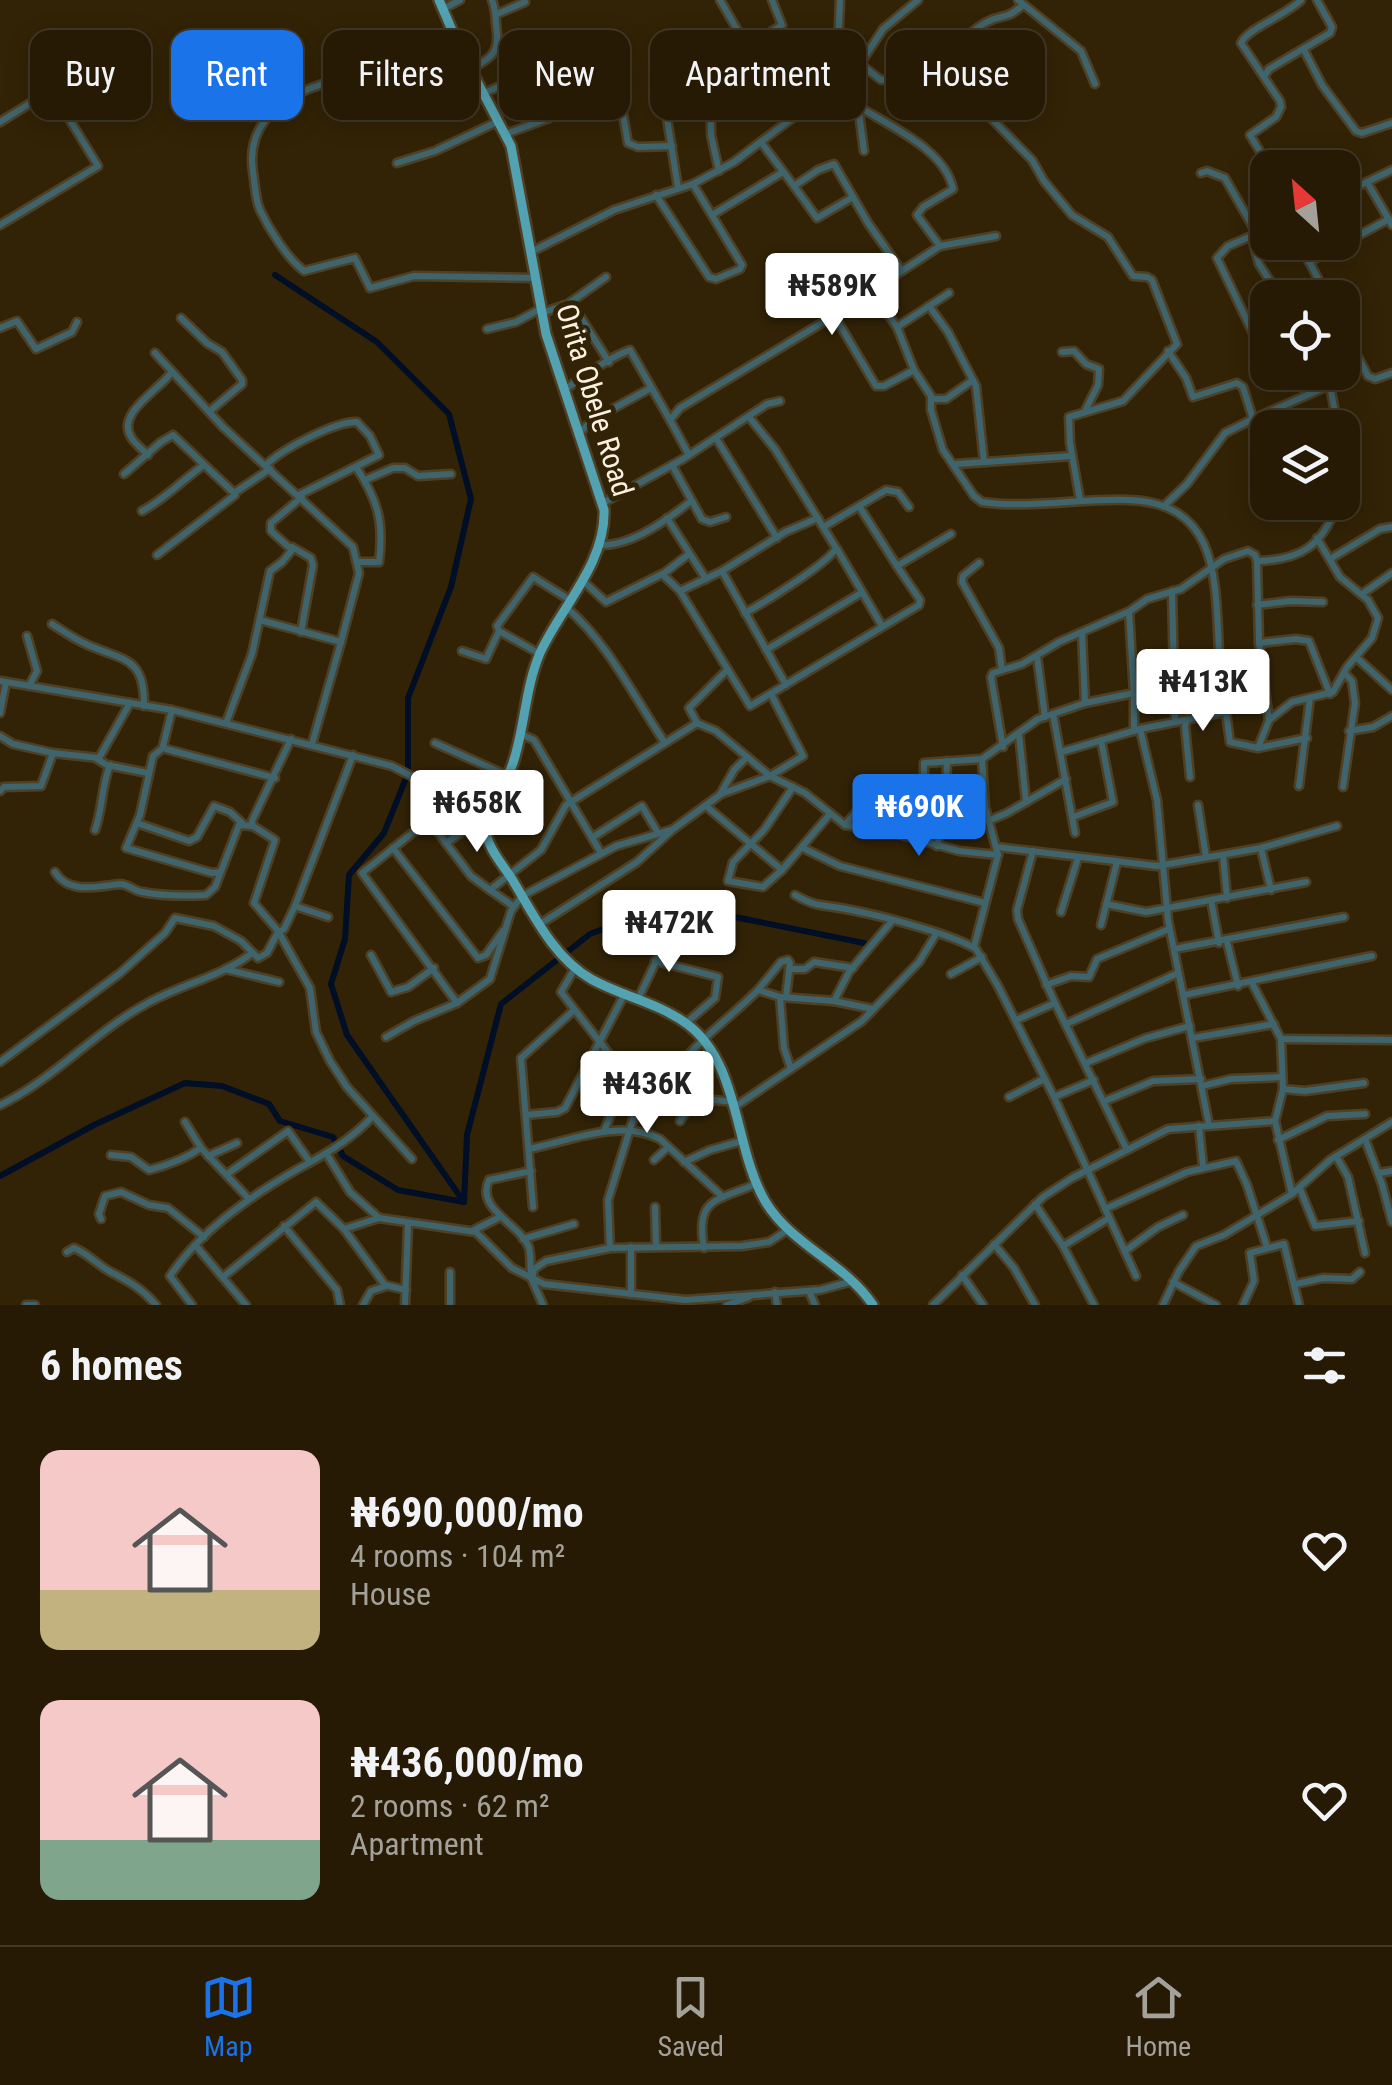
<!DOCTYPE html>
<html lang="en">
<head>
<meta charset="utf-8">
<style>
  :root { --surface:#261a04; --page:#2e230e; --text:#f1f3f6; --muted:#a4a19a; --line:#423826; --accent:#1a73e8 }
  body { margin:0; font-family:"Roboto Condensed",sans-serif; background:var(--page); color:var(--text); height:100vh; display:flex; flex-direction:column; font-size:38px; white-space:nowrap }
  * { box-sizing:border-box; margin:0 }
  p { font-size:32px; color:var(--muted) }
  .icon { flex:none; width:55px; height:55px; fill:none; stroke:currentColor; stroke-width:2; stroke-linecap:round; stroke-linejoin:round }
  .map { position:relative; height:1305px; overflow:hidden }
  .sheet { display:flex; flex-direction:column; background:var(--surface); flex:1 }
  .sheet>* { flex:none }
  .banner { position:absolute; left:30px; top:30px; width:1332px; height:90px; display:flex; gap:20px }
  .needle { width:65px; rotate:333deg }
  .fabs { position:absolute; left:1250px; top:150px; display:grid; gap:20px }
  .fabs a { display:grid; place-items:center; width:110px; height:110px; border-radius:20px; background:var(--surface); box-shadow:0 5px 25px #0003,0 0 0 2px var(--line); font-size:50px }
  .price { position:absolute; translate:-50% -85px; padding:0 22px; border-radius:10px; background:#fff; color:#222; font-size:32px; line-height:65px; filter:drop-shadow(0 2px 5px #0008) }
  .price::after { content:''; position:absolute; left:50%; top:60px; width:30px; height:22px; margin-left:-15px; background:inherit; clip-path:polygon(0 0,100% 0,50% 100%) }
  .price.on { background:var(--accent); color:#fff }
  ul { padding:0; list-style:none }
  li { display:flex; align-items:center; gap:30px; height:250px; padding:0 40px }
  li span { display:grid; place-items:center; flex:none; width:280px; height:200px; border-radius:20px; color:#555 }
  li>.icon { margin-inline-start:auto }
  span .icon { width:120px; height:120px; fill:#fffc; stroke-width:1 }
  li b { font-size:42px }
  h2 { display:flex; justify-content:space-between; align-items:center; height:120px; padding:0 40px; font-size:42px }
  .tag { padding:0 35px; border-radius:20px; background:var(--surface); box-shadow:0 5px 25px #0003,0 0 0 2px var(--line); font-size:35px; line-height:90px }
  .tag.on { background:var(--accent); color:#fff }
  .dock { display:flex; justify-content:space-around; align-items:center; height:140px; border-top:2px solid var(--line); background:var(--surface); font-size:28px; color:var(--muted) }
  .dock a { display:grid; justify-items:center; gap:5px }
  .dock .on { color:var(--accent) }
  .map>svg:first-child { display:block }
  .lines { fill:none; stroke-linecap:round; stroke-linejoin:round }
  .river { stroke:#000e26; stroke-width:6 }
  .minor-casing { stroke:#4e4025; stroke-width:11 }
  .major-casing { stroke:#4e4025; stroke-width:14 }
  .minor { stroke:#40646b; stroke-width:6 }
  .major { stroke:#53a2b1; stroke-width:9 }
  .labels { text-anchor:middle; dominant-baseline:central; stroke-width:10; stroke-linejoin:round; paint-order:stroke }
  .street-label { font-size:30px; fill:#fbf1e1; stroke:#322306 }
</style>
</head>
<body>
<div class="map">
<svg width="1392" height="1305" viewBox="0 0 1392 1305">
  <rect width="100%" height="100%" fill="#322306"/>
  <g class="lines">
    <!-- river -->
    <g class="river">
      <path d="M275 275 377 342 449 414 471 499 451 587 408 698V773L384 833 349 875 345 939 331 984 347 1035 464 1202"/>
      <path d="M0 1176 94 1125 185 1083 222 1086 269 1104 280 1121 333 1137 343 1156 398 1190 464 1202 467 1135 501 1004 590 934 670 904 864 943"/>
    </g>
    <!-- minor casing -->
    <g class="minor-casing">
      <g id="minor">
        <path d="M720 0 753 57 776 72 800 110"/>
        <path d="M840 0 838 47 881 80 925 77C937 64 972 29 987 22 1004 13 1005 21 1023 5"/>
        <path d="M1018 0 1081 51 1095 84"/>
        <path d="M443 9 460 0"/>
        <path d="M497 14 525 2"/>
        <path d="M659 42 657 55 678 188"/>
        <path d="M746 48 782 25 772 0"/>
        <path d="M1304 50 1322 85 1356 131 1362 133 1392 123"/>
        <path d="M710 65 711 135 719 171"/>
        <path d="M471 69C489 59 499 54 497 33 495 20 497 13 492 0"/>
        <path d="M660 70 692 63 710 65 753 57"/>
        <path d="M1265 75 1269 69 1330 33 1332 27 1317 0"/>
        <path d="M927 76 957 89 988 115 1032 160 1044 181 1072 215 1108 237 1133 276 1147 277 1152 280 1177 344 1123 401 1069 417 1070 443 1080 500"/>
        <path d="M840 81 858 106 864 151"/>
        <path d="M620 98 628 143 638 147 672 146"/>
        <path d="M858 106C889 126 945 149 953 189L923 207 917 215 940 246"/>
        <path d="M0 122 61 84 65 112 98 166 0 225"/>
        <path d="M506 134 549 118 540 90 524 77C500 82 485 99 460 96 445 95 435 82 419 78 359 66 240 88 253 172 255 184 255 199 260 210 269 229 287 258 304 271L355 258 370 288 414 276 534 278"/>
        <path d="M761 142 794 186 818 170 834 164 868 223 901 270"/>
        <path d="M397 163 435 151 499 121"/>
        <path d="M1270 168 1250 135 1276 117 1281 107 1280 101 1241 43C1248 28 1285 16 1301 0"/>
        <path d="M1201 173 1207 171 1225 178 1257 234"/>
        <path d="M1367 182 1392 225"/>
        <path d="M794 186 817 218 853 197"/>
        <path d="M1342 194 1392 170"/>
        <path d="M656 195 709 277 716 279 740 269 742 265 693 184"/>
        <path d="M712 215 783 172"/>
        <path d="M1268 229 1228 246 1217 258 1262 352 1261 363 1268 366"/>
        <path d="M1252 238 1259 264 1281 298"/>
        <path d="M1299 242 1328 298"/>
        <path d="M531 252 614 210 693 184 734 162 856 70 883 29 918 0"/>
        <path d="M1309 262 1389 219"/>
        <path d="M872 292 897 327 914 370 933 399H946L973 380"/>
        <path d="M571 302 609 362"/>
        <path d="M929 306 948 332 976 386 984 462"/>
        <path d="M542 313 568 304 606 277"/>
        <path d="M834 315 876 386H884L914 370"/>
        <path d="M181 318 207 343 222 352 242 380V384L210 411"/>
        <path d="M897 327 949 293"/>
        <path d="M1342 327 1368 376 1375 379 1392 373"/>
        <path d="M0 328 17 321 36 349 72 332 77 322"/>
        <path d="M487 329 516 322 540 309"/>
        <path d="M1062 352 1074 351 1086 364 1099 369 1098 385 1085 411"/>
        <path d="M155 353 223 427 353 547 359 573 341 642"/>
        <path d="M564 390C585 376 606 359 630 350L670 420"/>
        <path d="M931 397V410L943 450 974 496 982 502C1030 509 1081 498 1129 500 1220 503 1215 582 1219 650 1221 681 1226 711 1230 742L1258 748 1307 738"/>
        <path d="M1253 419 1330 385"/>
        <path d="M1338 428 1330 386 1363 368"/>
        <path d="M579 433 594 419 651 388"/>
        <path d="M716 438 777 538"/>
        <path d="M148 455C143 450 134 443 131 437 116 413 159 390 171 373"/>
        <path d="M689 455 670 420 680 408 830 318 940 246 996 236"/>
        <path d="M956 464 1072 456"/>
        <path d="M266 465C282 449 336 421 357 422L370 436 379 455 299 495"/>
        <path d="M672 465 702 519 710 522 726 517"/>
        <path d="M356 467C378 500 384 522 379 562H358"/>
        <path d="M124 474 161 442 173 435 234 493 270 469"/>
        <path d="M365 480 393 468H405L418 476 451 474"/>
        <path d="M603 503 683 459 767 404 780 401"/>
        <path d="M859 506 897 566"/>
        <path d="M1164 506 1187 484 1225 433 1253 419 1243 387 1237 383 1193 397 1186 378 1168 351"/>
        <path d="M142 511C165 499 182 480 204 465"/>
        <path d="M667 518 706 579"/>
        <path d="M825 526 886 490 898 492 909 507"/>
        <path d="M600 545C632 546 667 520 691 501"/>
        <path d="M292 547 311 558 313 565 301 632"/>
        <path d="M837 549 882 626"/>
        <path d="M157 555 235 495"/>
        <path d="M1330 559 1380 529 1392 527"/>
        <path d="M1257 561C1301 560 1323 546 1338 502"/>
        <path d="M979 563 963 576 962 582 999 648 1002 670"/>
        <path d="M722 571 786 685"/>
        <path d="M663 574 689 554"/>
        <path d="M583 581 606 602 662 574 680 591 750 706 919 605 920 600 897 566 951 534"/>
        <path d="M680 591 722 571 785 532 818 518"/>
        <path d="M1172 591 1175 721"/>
        <path d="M1362 594 1392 573"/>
        <path d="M1257 605 1290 601 1323 602"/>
        <path d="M567 608C608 643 634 697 665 743"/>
        <path d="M745 613C763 603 829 563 836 548L775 449 749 417"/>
        <path d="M260 620 341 642 312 744"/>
        <path d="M52 624C63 631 74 639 86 644 122 661 145 655 144 706"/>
        <path d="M27 636 37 671 29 686"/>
        <path d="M1259 643 1296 639 1309 641 1330 694"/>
        <path d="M766 650 861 593"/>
        <path d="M462 651 486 659 499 631"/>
        <path d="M540 654 499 631 497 626 533 577 570 600"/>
        <path d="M1037 656 1045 717"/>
        <path d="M1356 657 1392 690"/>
        <path d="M0 681 172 710 392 766 436 789 485 827"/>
        <path d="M1134 693V731"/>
        <path d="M1085 703 1134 693 1129 612"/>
        <path d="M172 710 163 746 166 749 275 778"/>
        <path d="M0 713 6 682"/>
        <path d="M1053 714 1075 833"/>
        <path d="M1187 720 1185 726 1190 777"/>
        <path d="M1269 720 1292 702 1333 692 1347 667 1372 638 1378 618 1368 600 1340 577 1317 538"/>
        <path d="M226 723 252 654 270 571 282 562 292 550 271 531V523L302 497"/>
        <path d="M697 723 689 708 727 670"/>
        <path d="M1140 729 1157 800 1168 920 1209 1125"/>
        <path d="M1349 731 1373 727 1392 716"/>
        <path d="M521 734 534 740 601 853"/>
        <path d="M1019 734 1026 802"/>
        <path d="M0 736 13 744 53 753"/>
        <path d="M291 739 252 821 253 826 275 840 254 903 279 932 284 929 295 906 353 755"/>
        <path d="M435 743 508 776"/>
        <path d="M164 747 153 756 140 815 126 848 212 873 220 872"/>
        <path d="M1003 747 991 677 993 673 1022 664 1059 642 1130 611 1147 599 1181 589 1224 559 1248 551 1255 555 1257 561 1259 643 1269 720 1258 748"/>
        <path d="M1061 752 1140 729 1225 712"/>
        <path d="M97 759 107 765 148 773"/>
        <path d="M1299 786 1310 698"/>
        <path d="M1343 787 1355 703 1352 681 1344 673"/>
        <path d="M0 791 4 787 41 786 53 753 99 758 130 703"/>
        <path d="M917 791 924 784V763L982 759 1038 719 1085 703 1082 633"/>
        <path d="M721 793 734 770 747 757"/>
        <path d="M946 794 983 795"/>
        <path d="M1198 805 1206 857"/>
        <path d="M706 806 782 870 830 814"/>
        <path d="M1073 817 1113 802 1101 740"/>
        <path d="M988 821 1007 813 1066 779"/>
        <path d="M137 823 189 841 197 837 214 806 230 812 242 823"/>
        <path d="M845 825 865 802 880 790 946 796"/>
        <path d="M95 830C103 808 101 787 110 765"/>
        <path d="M898 834 899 791"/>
        <path d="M593 837 642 806 658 833"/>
        <path d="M446 843 471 876 490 890 541 850 566 805 697 723 716 731 770 776 803 756 771 694"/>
        <path d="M937 846 946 796 947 761"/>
        <path d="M997 847 1157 866 1261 848 1337 826"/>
        <path d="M393 848 478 958 486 955 503 931"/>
        <path d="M803 848 840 866 985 903"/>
        <path d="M1261 848 1271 890"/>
        <path d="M1033 851 1017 910 1018 919 1055 1003 1127 1150"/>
        <path d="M1223 855 1227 898"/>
        <path d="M782 870 763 887 728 881 733 862 764 830 793 787"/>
        <path d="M55 872C69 895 99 886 120 884 128 884 134 891 142 892 162 896 185 896 206 895L215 887 239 825 252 826"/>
        <path d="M490 890 513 906"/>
        <path d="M795 895C817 907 818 904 840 908 871 913 950 933 976 949L998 986 1054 1097 1136 1276"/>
        <path d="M1211 900 1219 943"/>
        <path d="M1106 904 1146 912 1306 882"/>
        <path d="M295 906 328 917"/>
        <path d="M1061 912 1078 858"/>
        <path d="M540 924 637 862 672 830 721 794 770 776 805 793 845 825 898 834 959 851 998 855"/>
        <path d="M1101 925 1117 862"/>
        <path d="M279 933 310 988 316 1032 330 1061 347 1087 412 1159"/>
        <path d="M1227 942 1238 986"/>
        <path d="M974 947 998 855 985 807 982 759"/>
        <path d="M1174 949 1344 917"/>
        <path d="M371 955 391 992 408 987 434 968"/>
        <path d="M655 961 718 977 715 998 686 1023"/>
        <path d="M575 968 561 992 620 1068 624 1083 640 1104"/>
        <path d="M225 969 279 982"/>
        <path d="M789 969H805L814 962 853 968"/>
        <path d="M951 974 982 957"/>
        <path d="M1252 983 1281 1039 1283 1089 1275 1121 1292 1194"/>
        <path d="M1046 985 1071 976 1089 977 1097 959 1169 929"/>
        <path d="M758 990 781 962 788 960 790 963 786 997"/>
        <path d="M1184 995 1372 956"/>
        <path d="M780 997 784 1048 791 1069"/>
        <path d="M638 999 669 934"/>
        <path d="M834 1001 849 972 892 921"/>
        <path d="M457 1003 490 979 511 911 522 896 616 846 671 830"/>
        <path d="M1016 1020 1055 1003"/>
        <path d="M1066 1024 1178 973"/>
        <path d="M386 1037 414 1021 457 1003 362 873 426 822H431L446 843 478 821"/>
        <path d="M1193 1038 1274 1024"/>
        <path d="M1281 1039 1392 1040"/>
        <path d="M0 1062 119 974 165 933 175 918 214 926 241 941 258 958 267 953 278 932"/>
        <path d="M1086 1063 1146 1038 1190 1026"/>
        <path d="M1202 1086 1231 1079 1282 1077"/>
        <path d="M1283 1089 1305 1091 1364 1083"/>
        <path d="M1009 1097 1044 1079"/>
        <path d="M1054 1097 1094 1080"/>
        <path d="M1105 1101 1153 1081 1201 1079"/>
        <path d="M0 1105C53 1080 94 1032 146 1004 179 985 220 977 251 954"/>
        <path d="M736 1106 862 1021 919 962 936 934"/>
        <path d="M526 1115 557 1112 565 1108 624 995"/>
        <path d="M680 1121 695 1098 734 1102"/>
        <path d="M185 1122 201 1148 249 1199"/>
        <path d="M1199 1126 1203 1166"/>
        <path d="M604 1131 624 1083"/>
        <path d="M1365 1139 1382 1184 1392 1222"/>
        <path d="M1278 1140 1327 1116 1365 1114"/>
        <path d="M529 1149C570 1141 620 1118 660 1139L723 1197"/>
        <path d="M326 1153 350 1192 379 1218 476 1232 512 1268 544 1284 686 1300 820 1290 853 1281"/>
        <path d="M111 1155 131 1157 149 1170C168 1165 185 1159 201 1148"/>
        <path d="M208 1156 237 1143"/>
        <path d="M1336 1156 1348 1177 1365 1253"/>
        <path d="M654 1160 668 1147"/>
        <path d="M684 1162 710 1150 742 1141"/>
        <path d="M531 1171 489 1180C475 1210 521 1224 529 1248 531 1255 530 1265 531 1273"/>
        <path d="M1379 1173 1392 1171"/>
        <path d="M227 1174 288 1131 310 1162"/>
        <path d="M1300 1189 1315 1226 1359 1221"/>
        <path d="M1035 1204 1063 1246 1094 1305"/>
        <path d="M533 1207 521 1058 573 1011"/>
        <path d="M655 1207 656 1245"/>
        <path d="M1105 1209 1187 1172 1236 1161 1247 1185 1267 1247"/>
        <path d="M101 1219 99 1214 105 1196 121 1192 149 1205 168 1208 204 1237"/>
        <path d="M284 1226 337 1290 340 1305"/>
        <path d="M344 1229 379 1218"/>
        <path d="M474 1230 500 1217"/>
        <path d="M523 1239 574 1224"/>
        <path d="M994 1244 1014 1268 1035 1305"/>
        <path d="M196 1246 246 1305"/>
        <path d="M1063 1246 1109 1218"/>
        <path d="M610 1248 608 1200 634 1116 640 1104 659 1099C685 1046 719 1029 758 990L780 997 834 1001 873 1009"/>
        <path d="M704 1248C695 1197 717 1201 756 1184"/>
        <path d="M1125 1251 1158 1227 1183 1215"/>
        <path d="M67 1252 74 1248C87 1253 97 1264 109 1271 128 1281 142 1288 156 1305"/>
        <path d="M450 1272V1305"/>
        <path d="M962 1275 983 1305"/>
        <path d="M223 1277 316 1202 344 1229 385 1285 406 1290"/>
        <path d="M1173 1282 1216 1305"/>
        <path d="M1296 1284 1323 1278 1352 1279 1360 1272"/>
        <path d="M809 1291 815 1305"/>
        <path d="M775 1292 777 1305"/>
        <path d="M631 1294V1247"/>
        <path d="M26 1305H35"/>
        <path d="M192 1305 170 1276C200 1231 249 1197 296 1170 324 1155 351 1140 373 1116"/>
        <path d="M363 1305 371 1291 386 1286"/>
        <path d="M405 1305 408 1224"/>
        <path d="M543 1305 532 1280 534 1269 546 1261 610 1248 742 1246 769 1242 786 1231"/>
        <path d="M727 1305 749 1297"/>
        <path d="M933 1305 1043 1197 1072 1178 1168 1129 1275 1121"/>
        <path d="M1163 1305 1179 1271 1196 1246 1224 1235 1292 1194 1330 1160 1392 1122"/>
        <path d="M1243 1305 1254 1281 1250 1253 1284 1244 1299 1305"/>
      </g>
    </g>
    <!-- major casing -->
    <g class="major-casing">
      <path id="major" d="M439 0 460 49 511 146 546 334 604 510C606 563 561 607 540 653 525 688 525 727 513 763 506 784 489 804 486 826 484 844 503 865 512 879 533 914 554 958 591 979 621 996 659 1003 687 1024 740 1063 734 1148 765 1201 792 1246 844 1262 873 1305"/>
    </g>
    <!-- minor -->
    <use href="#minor" class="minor"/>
    <!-- major -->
    <use href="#major" class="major"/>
  </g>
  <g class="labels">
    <!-- street labels -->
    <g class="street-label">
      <text transform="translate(595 400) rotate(73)">Orita Obele Road</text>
    </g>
  </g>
</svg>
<div class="fabs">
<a><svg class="needle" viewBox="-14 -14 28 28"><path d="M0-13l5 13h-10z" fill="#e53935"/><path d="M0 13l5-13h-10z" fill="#a4a19a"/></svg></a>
<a><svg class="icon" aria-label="locate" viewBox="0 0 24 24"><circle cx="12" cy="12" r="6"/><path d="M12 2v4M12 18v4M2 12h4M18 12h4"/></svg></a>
<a><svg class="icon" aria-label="layers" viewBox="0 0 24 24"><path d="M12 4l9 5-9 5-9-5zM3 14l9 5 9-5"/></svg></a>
</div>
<b class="price" style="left:832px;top:338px">₦589K</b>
<b class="price" style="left:1203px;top:734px">₦413K</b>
<b class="price" style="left:477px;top:855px">₦658K</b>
<b class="price on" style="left:919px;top:859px">₦690K</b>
<b class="price" style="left:669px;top:975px">₦472K</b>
<b class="price" style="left:647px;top:1136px">₦436K</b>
<div class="banner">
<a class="tag">Buy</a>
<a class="tag on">Rent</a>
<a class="tag">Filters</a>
<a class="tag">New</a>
<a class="tag">Apartment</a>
<a class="tag">House</a>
</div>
</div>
<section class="sheet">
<h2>6 homes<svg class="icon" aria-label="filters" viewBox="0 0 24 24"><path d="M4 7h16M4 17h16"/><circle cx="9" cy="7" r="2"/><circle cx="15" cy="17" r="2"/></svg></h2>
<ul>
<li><span style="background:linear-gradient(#f6c9c9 70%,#c2b280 0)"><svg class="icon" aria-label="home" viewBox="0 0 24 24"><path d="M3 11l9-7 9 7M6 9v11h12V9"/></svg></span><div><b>₦690,000/mo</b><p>4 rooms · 104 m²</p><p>House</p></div><svg class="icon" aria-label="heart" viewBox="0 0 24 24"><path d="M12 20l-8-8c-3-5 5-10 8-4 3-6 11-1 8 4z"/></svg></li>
<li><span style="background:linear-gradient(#f6c9c9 70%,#7fa58c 0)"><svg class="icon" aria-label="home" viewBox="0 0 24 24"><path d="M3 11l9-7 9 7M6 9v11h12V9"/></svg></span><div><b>₦436,000/mo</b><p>2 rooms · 62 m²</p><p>Apartment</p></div><svg class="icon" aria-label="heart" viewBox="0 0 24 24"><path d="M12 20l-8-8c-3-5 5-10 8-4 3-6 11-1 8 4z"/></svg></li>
</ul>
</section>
<nav class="dock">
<a class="on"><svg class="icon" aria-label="map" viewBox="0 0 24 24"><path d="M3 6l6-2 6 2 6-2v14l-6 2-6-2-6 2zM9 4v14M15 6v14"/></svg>Map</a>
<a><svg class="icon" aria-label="saved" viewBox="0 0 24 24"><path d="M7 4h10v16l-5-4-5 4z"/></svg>Saved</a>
<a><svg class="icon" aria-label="home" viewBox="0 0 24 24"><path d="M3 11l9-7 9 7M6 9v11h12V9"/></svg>Home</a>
</nav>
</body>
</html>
